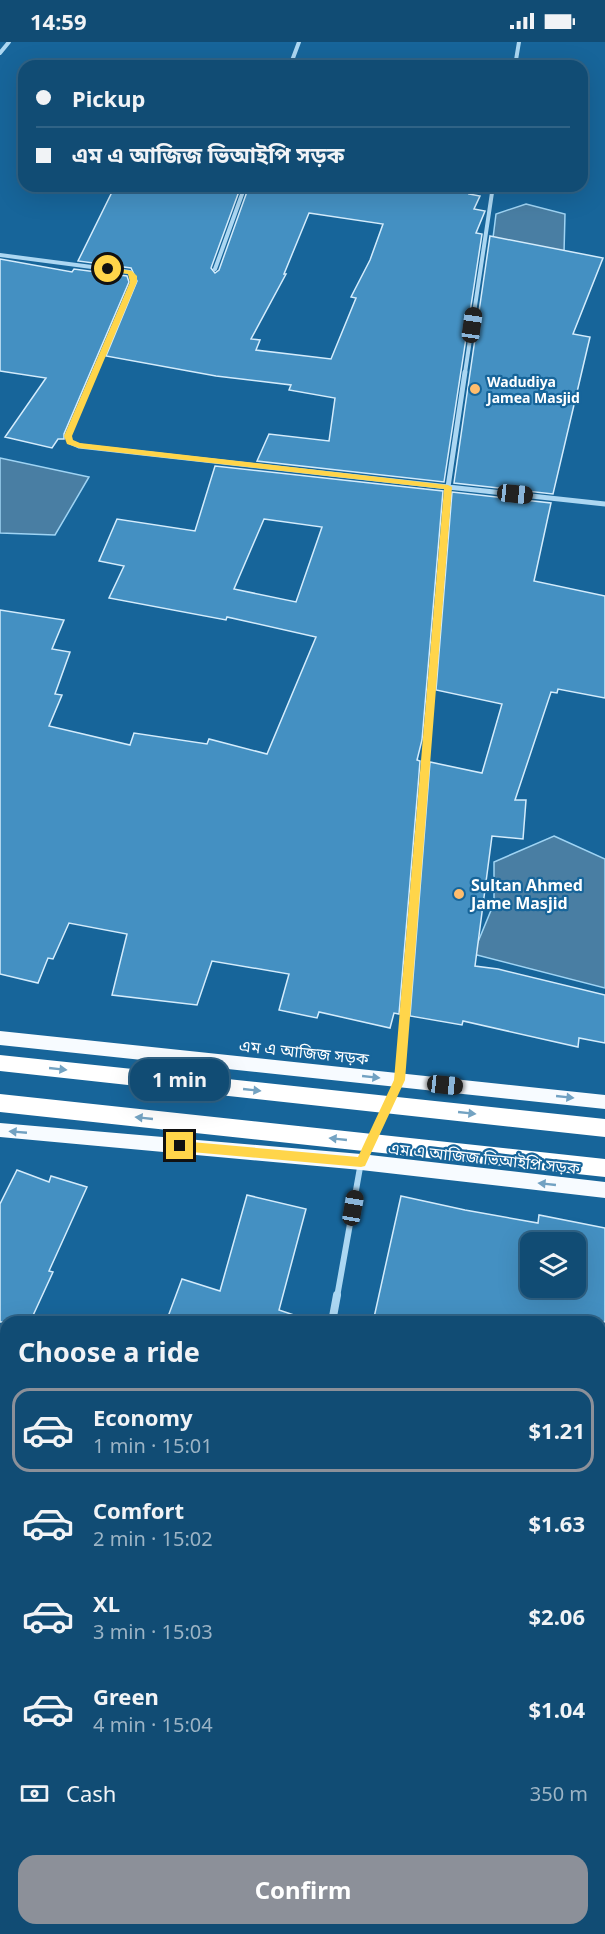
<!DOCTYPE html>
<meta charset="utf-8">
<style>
:root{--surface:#114c74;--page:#1e567c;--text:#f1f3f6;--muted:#9cb4c5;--line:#306386;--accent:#8c9099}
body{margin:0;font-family:"Noto Sans","Noto Sans Bengali",sans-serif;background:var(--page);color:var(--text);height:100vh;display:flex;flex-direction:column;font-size:22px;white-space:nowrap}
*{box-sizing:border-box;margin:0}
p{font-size:20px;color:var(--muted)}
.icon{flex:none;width:33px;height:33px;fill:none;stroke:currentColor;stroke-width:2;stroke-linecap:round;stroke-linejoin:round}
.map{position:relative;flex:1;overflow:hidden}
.panel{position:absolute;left:0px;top:1274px;width:606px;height:620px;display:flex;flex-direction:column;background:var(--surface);border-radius:18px 18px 0 0;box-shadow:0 6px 24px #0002,0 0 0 2px var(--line)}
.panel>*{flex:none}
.hud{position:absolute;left:18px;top:18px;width:570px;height:132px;border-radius:18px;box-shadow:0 6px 24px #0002,0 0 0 2px var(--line);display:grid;align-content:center;height:132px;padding:0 18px;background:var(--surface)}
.buttons{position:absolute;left:520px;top:1190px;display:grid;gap:12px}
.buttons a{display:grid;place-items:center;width:66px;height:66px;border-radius:12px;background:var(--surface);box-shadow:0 6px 24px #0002,0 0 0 2px var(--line);font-size:30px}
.end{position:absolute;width:27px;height:27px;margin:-14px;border:8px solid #ffd54a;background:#111;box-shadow:0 0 0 3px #111}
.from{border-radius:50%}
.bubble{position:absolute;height:42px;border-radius:18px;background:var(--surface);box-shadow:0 6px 24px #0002,0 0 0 2px var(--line);font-size:20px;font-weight:700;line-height:42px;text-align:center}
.car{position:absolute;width:18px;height:36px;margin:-18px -9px;border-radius:8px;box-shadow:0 0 4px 2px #0007;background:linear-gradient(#222 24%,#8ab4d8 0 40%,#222 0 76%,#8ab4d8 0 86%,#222 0)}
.hud b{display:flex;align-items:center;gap:21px;height:57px;font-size:22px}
.hud b+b{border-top:2px solid var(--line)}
.hud i{width:15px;height:15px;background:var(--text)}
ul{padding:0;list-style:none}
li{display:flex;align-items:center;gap:18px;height:84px;margin:0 12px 9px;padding:0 6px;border:3px solid transparent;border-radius:18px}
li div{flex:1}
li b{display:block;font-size:22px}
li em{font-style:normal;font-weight:700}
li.current{border-color:var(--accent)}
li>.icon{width:54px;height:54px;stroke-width:1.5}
h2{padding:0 18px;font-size:27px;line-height:72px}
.pay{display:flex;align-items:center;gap:15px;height:66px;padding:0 18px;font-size:22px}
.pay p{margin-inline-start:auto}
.cta{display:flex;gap:12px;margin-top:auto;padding:12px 18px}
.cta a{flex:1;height:69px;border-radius:18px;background:var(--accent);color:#fff;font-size:24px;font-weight:700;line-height:69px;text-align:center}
.status{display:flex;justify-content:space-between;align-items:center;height:42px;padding:0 30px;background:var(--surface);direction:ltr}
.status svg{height:16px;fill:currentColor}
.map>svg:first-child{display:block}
.water{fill:#497ea3;stroke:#9fd4f4;stroke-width:1.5}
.building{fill:#4490c2;stroke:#d4ecfc;stroke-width:1.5;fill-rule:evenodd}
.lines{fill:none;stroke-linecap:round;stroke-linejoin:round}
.street-far3{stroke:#acd7f2;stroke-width:4}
.street-far2{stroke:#acd7f2;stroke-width:5}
.street-far1{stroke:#acd7f2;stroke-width:6}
.street{stroke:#acd7f2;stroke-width:8}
.primary{fill:#f7fbff;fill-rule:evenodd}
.highway{fill:#fff;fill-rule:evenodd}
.oneway{fill:#74a3c2}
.oneway2{fill:#71a1c2}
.route{fill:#ffd54a}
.poi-dot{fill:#ffbd6d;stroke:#17659a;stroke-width:2}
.labels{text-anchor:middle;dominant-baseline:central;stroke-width:4.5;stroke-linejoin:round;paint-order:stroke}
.far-poi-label{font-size:14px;font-weight:bold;fill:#fff;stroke:#17659a;text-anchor:start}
.poi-label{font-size:16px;font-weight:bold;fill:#fff;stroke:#17659a;text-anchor:start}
.street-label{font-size:16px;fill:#fff;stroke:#17659a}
</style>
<div class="status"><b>14:59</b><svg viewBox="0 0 49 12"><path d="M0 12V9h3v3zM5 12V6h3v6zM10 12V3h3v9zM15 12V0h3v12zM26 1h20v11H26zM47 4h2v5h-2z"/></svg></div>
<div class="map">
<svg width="605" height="1892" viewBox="0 0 605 1892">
<rect width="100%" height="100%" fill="#17659a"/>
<!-- water -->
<path class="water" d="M 526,162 L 565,172 L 564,211 L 492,204 L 496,172 Z
M 0,416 L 89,435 L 55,493 L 0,491 Z
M 554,794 L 605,817 L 605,946 L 473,912 L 494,861 L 494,820 Z
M 600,1337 L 605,1338 L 605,1458 L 600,1457 Z"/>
<!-- building -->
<path class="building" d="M 115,144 L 241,144 L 211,226 L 215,231 L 219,228 L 249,144 L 473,144 L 469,152 L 480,154 L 474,167 L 485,169 L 476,191 L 482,192 L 444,440 L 257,419 L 269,392 L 329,399 L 335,356 L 289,348 L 291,343 L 216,334 L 106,314 L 137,239 L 131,226 L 78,219 ZM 309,171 L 383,182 L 370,218 L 351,255 L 356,256 L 331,317 L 256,308 L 260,298 L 251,297 L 286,232 L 284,232 Z
M 490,194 L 603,216 L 573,292 L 590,295 L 553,452 L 454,441 Z
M 0,217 L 72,230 L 74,227 L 127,234 L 129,240 L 64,392 L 64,397 L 58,397 L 52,406 L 5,395 L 46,336 L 0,329 Z
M 215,424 L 443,449 L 422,698 L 417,718 L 420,719 L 418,745 L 399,972 L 394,971 L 390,986 L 319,970 L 317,976 L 279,968 L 289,932 L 212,919 L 197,963 L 112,953 L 127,892 L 69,881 L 53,917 L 48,916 L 38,941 L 0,932 L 0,568 L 64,578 L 52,607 L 70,610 L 55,652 L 62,653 L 49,684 L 130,703 L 134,691 L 207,702 L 209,697 L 267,712 L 316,595 L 227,575 L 226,578 L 109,556 L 124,524 L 99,519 L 117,477 L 195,489 ZM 264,477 L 322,485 L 296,560 L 234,547 Z
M 452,450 L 551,461 L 534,539 L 605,554 L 605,656 L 558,647 L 557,651 L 551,650 L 515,758 L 526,758 L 523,797 L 492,794 L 475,924 L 498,927 L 605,953 L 605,1001 L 579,996 L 578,1005 L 463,979 L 462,983 L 410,974 L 430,720 L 482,731 L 502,662 L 436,648 Z
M 17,1128 L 49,1140 L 51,1134 L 87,1145 L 49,1229 L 53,1230 L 30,1280 L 0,1280 L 0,1162 Z
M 247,1153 L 306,1167 L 279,1268 L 294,1273 L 293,1280 L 166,1280 L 182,1237 L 220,1249 Z
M 401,1154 L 465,1168 L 538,1181 L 539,1173 L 605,1186 L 605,1280 L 373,1280 ZM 531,1200 L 576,1200 L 576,1245 L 531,1245 Z"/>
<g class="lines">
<!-- street-far3 -->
<path class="street-far3" d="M 0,11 L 9,0
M 290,24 L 299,0
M 515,24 L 519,0
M 0,213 L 130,230 L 133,240 L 94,331
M 215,227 L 245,144
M 465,331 L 493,144"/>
<!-- street-far2 -->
<path class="street-far2" d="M 95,330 L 68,394 L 70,400 L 79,404 L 448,445 L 465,330
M 423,743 L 448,445 L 605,462"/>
<!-- street-far1 -->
<path class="street-far1" d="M 337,1255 L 361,1120 L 399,1038 L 424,741"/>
<!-- street -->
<path class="street" d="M 332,1280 L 337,1253
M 222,1892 L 223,1887"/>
<!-- primary -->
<path class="primary" d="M 0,989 L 605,1053 L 605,1067 L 0,1003 Z
M 0,1081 L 361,1112 L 605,1140 L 605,1156 L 361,1128 L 0,1095 Z"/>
<!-- highway -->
<path class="highway" d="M 0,1013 L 605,1077 L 605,1095 L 0,1029 Z
M 0,1052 L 605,1117 L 605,1135 L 0,1070 Z"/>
</g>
<!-- one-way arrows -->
<defs><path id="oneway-solid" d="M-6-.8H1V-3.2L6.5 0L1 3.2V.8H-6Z" transform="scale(1.5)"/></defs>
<g class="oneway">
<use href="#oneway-solid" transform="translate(58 1027) rotate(6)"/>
<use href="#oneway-solid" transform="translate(252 1048) rotate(6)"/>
<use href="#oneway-solid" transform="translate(467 1071) rotate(6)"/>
<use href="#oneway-solid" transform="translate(144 1076) rotate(-174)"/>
<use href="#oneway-solid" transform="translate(338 1097) rotate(-174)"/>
</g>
<g class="oneway2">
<use href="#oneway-solid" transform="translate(371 1035) rotate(6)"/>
<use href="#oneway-solid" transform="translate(565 1055) rotate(6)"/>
<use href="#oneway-solid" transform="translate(18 1090) rotate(-175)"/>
<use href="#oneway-solid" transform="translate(547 1142) rotate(-174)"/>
</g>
<!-- route -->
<path class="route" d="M 108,225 L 132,229 L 137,234 L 137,240 L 72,394 L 73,398 L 80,401 L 448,443 L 452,445 L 405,1038 L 365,1124 L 361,1125 L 180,1109 L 175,1104 L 180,1099 L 358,1115 L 394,1038 L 444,447 L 79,406 L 67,402 L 64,394 L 130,240 L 128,232 L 106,229 Z"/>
<!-- markers -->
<g class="poi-dot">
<circle cx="475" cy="347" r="6"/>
<circle cx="459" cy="852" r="6"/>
</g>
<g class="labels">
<!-- far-poi labels -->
<g class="far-poi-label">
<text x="487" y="339">Wadudiya<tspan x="487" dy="16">Jamea Masjid</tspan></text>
</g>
<!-- poi labels -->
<g class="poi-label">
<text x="471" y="843">Sultan Ahmed<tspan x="471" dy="18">Jame Masjid</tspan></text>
</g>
<!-- street labels -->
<g class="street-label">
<text transform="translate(304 1010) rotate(6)">এম এ আজিজ সড়ক</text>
<text transform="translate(484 1116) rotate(6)">এম এ আজিজ ভিআইপি সড়ক</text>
</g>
</g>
</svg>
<div class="buttons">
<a><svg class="icon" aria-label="layers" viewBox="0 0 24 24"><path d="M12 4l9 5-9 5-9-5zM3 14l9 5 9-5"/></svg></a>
</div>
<i class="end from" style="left:108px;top:227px"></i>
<i class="end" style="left:180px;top:1104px"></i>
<div class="bubble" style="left:130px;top:1017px;width:99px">1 min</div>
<i class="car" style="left:472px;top:283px;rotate:8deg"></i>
<i class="car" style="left:515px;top:452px;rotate:96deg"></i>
<i class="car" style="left:445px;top:1043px;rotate:96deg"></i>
<i class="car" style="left:353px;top:1166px;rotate:10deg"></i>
<div class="hud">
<b><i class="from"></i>Pickup</b>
<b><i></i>এম এ আজিজ ভিআইপি সড়ক</b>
</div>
<section class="panel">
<h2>Choose a ride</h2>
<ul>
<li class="current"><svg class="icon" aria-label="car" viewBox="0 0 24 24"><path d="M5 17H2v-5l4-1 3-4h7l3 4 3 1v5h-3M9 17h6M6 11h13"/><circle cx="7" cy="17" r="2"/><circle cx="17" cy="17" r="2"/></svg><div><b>Economy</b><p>1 min · 15:01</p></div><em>$1.21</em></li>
<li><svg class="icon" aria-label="car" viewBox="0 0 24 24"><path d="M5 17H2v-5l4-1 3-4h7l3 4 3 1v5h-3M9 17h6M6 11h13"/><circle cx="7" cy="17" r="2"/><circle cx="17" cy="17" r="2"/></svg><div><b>Comfort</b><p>2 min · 15:02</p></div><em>$1.63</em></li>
<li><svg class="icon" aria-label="car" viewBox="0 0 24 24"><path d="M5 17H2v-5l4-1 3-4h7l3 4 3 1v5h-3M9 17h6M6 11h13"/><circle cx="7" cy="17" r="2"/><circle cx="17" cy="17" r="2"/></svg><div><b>XL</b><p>3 min · 15:03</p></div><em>$2.06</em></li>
<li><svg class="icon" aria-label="car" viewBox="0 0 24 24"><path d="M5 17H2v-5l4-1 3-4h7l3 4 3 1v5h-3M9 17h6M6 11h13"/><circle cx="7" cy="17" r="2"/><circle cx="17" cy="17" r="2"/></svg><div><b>Green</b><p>4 min · 15:04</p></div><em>$1.04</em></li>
</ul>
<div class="pay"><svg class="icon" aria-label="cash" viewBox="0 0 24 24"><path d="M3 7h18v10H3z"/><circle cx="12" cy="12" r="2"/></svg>Cash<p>350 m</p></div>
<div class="cta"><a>Confirm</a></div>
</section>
</div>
